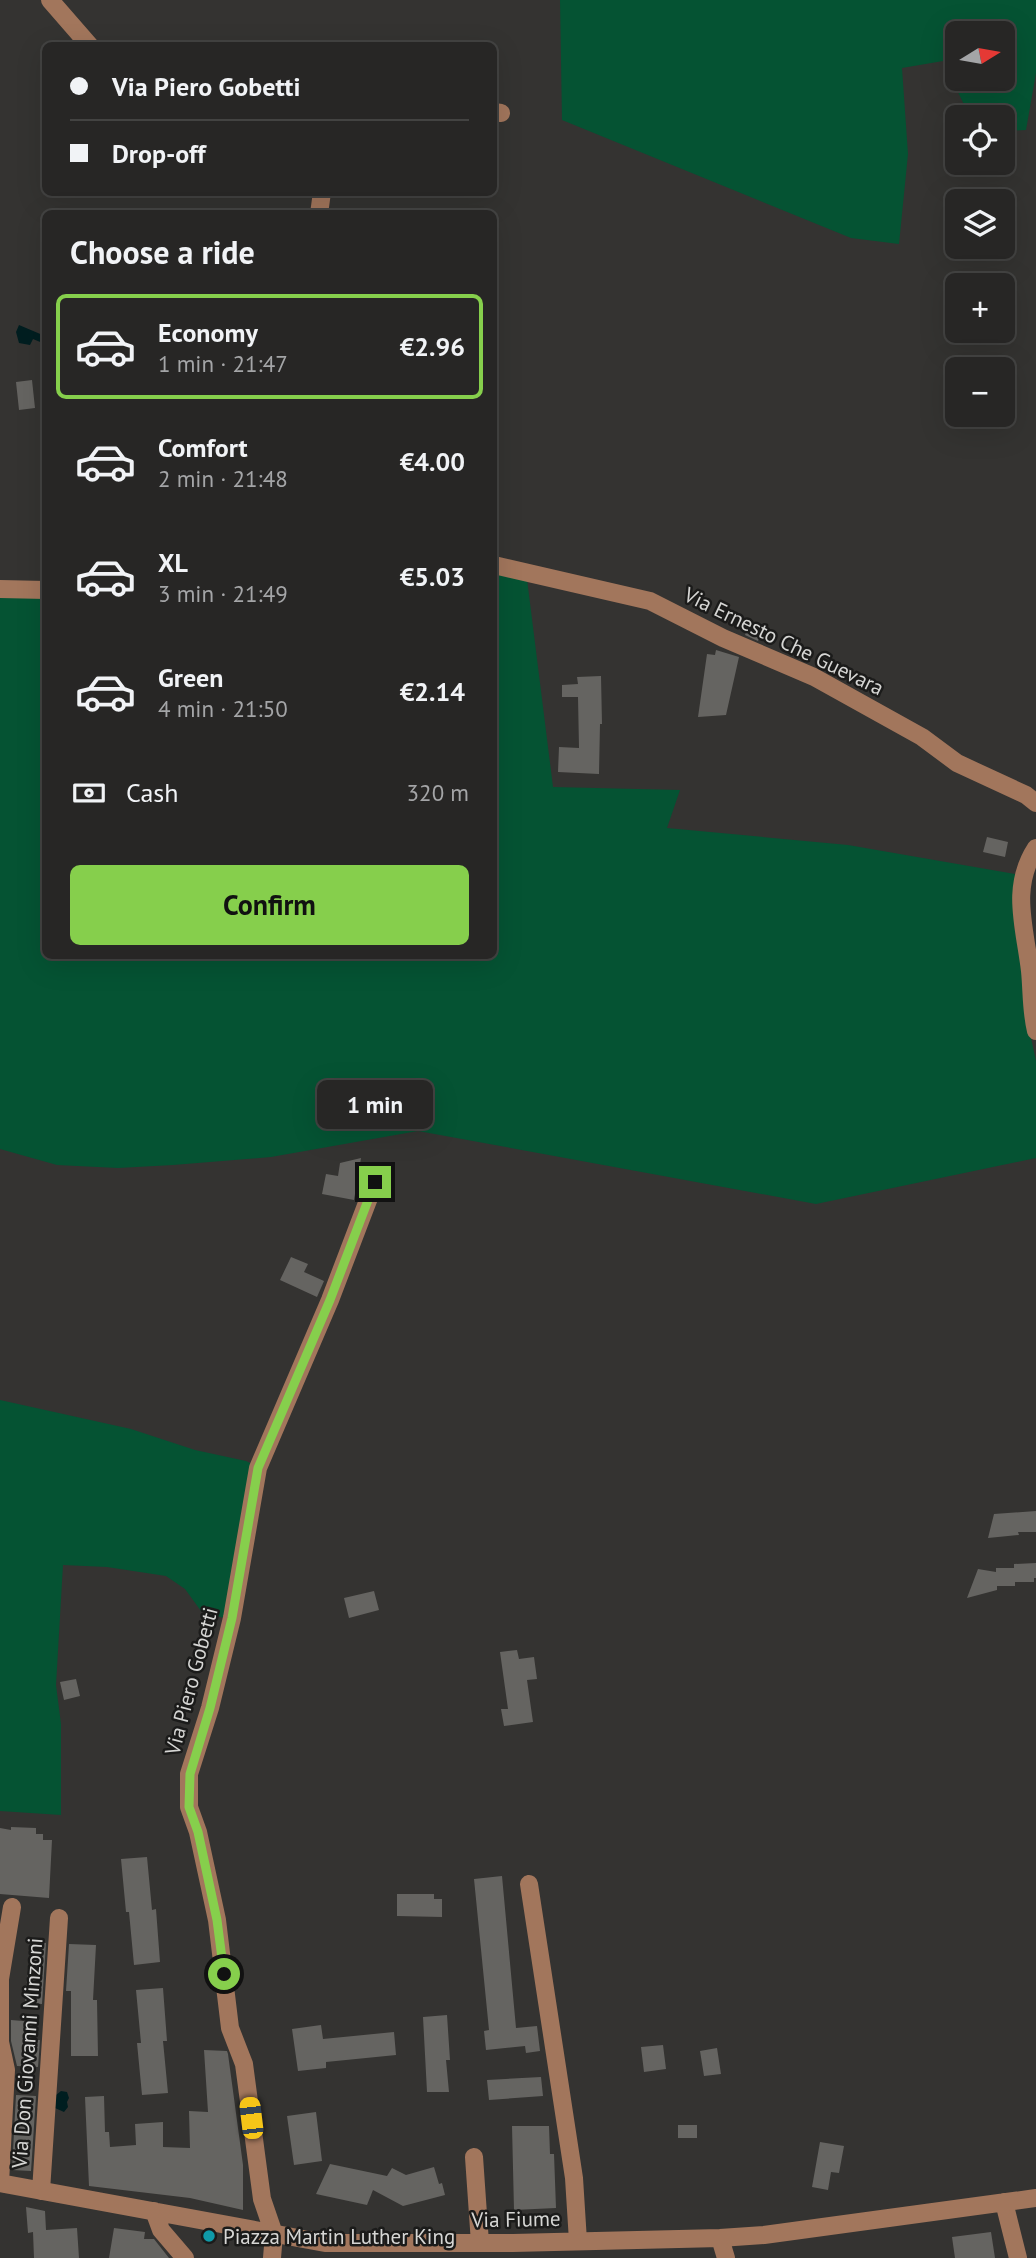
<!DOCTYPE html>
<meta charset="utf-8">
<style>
:root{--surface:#272625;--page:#2f2e2d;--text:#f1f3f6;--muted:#a4a5a7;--line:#434342;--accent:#86cf4c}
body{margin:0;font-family:"PT Sans",sans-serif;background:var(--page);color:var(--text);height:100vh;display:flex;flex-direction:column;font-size:26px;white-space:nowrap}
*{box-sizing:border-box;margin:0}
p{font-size:23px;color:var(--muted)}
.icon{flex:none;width:38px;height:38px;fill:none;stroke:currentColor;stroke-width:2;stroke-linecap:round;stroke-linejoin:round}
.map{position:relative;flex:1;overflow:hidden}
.panel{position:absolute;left:42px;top:210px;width:455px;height:749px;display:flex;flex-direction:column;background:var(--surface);border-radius:10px;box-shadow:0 7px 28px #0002,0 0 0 2px var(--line)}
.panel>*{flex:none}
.top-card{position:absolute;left:42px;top:42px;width:455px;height:154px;border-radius:10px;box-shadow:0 7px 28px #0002,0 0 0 2px var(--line);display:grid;align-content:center;height:154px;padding:0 28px;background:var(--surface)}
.needle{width:46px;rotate:79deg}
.buttons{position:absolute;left:945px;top:21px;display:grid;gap:14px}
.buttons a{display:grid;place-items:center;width:70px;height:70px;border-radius:10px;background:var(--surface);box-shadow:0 7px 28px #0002,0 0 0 2px var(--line);font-size:35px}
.end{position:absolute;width:32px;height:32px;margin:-16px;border:9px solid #86cf4c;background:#111;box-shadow:0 0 0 4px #111}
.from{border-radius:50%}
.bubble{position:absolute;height:49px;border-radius:10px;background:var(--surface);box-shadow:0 7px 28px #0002,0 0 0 2px var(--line);font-size:23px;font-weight:800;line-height:49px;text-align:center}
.car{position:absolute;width:21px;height:42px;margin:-21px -10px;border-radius:9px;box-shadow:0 0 5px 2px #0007;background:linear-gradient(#f5c518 24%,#345 0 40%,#f5c518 0 76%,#345 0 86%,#f5c518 0)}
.top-card b{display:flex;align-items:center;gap:24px;height:66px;font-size:26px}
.top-card b+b{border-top:2px solid var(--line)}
.top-card i{width:18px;height:18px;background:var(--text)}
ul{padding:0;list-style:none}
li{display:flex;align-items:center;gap:21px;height:105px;margin:0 14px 10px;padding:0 14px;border:4px solid transparent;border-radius:10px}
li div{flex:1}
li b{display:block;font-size:26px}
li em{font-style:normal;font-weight:800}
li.current{border-color:var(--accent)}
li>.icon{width:63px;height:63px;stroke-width:1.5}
h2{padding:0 28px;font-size:32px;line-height:84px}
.pay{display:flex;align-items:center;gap:18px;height:77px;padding:0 28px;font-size:26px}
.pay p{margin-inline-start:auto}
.button{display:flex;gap:14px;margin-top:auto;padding:14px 28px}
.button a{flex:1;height:80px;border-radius:10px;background:var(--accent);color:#111;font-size:28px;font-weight:800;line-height:80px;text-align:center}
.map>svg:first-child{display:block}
.green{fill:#055333;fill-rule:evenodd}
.water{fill:#001e20}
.building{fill:#656461}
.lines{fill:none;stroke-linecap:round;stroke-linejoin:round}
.minor{stroke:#a2765c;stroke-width:18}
.route{stroke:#86cf4c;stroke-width:9}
.culture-dot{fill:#0f9aa8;stroke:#1b1b1a;stroke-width:2.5}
.labels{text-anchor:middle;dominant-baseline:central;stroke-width:5;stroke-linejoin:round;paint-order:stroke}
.street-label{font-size:21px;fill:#d6d6d4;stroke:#1b1b1a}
.poi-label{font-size:21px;fill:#d6d6d4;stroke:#1b1b1a;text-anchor:start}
</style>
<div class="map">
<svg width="1036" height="2258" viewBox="0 0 1036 2258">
<rect width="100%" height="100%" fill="#343331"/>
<!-- green -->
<path class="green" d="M 560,0 L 1036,0 L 1036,73 L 1026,130 L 1003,131 L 1003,117 L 970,117 L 943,61 L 902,68 L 908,154 L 899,244 L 851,238 L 562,120 ZM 957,33 L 1003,33 L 1003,79 L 957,79 Z
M 494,571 L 527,579 L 553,787 L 680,790 L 667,828 L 848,845 L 1015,874 L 1014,925 L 1023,971 L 1026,1015 L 1036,1061 L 1036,1158 L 816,1204 L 418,1131 L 271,1157 L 173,1165 L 118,1168 L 57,1165 L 0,1149 L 0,594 L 45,595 L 46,956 L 494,956 Z
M 0,1400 L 131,1429 L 195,1450 L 246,1461 L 254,1465 L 227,1619 L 201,1611 L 185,1589 L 166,1576 L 107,1567 L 63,1565 L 56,1685 L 61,1724 L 61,1815 L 0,1811 Z"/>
<!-- water -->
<path class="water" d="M 19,325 L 45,336 L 45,344 L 33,339 L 30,345 L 19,343 L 16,332 Z
M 61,2091 L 67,2092 L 69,2098 L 67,2102 L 68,2107 L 64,2112 L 55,2108 L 56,2095 Z"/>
<!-- building -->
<path class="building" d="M 32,380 L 35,408 L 19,410 L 16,382 Z
M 750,622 L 763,627 L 758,641 L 745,635 Z
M 716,650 L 739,657 L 726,715 L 698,717 L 707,654 L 715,655 Z
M 601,676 L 602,724 L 600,724 L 599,774 L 558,772 L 559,747 L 579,748 L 578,697 L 562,697 L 562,685 L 578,684 L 577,677 Z
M 987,837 L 1008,842 L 1005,857 L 983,852 Z
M 361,1158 L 354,1200 L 322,1194 L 326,1174 L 338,1176 L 340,1163 Z
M 291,1257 L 308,1264 L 304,1272 L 324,1281 L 317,1297 L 280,1280 Z
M 1036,1511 L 1036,1532 L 1018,1532 L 1019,1535 L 988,1538 L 994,1514 Z
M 1036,1563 L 1036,1578 L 1034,1578 L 1034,1582 L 1015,1582 L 1015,1586 L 997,1586 L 997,1590 L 967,1598 L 978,1569 L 996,1572 L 996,1568 L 1014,1568 L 1014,1564 Z
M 374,1591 L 379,1610 L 349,1618 L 344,1598 Z
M 517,1650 L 519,1659 L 534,1657 L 537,1679 L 527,1680 L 533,1722 L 504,1726 L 501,1709 L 508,1709 L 500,1652 Z
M 76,1679 L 80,1696 L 64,1700 L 60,1682 Z
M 11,1827 L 36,1828 L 36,1834 L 43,1834 L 43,1840 L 52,1840 L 49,1898 L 0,1894 L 0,1828 L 11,1830 Z
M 147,1857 L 152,1910 L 156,1909 L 160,1962 L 134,1965 L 129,1912 L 126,1912 L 121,1859 Z
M 502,1876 L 516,2028 L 537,2026 L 540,2051 L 526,2053 L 525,2046 L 486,2050 L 484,2031 L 489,2030 L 474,1879 Z
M 397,1894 L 434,1894 L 434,1899 L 442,1899 L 442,1917 L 397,1916 Z
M 41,1942 L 46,1943 L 42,2004 L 25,2003 L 28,1965 L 33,1966 L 34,1952 L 41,1952 Z
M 69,1944 L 96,1945 L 93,2000 L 97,2000 L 98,2056 L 71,2056 L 71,1991 L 66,1991 Z
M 163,1988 L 167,2041 L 163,2041 L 168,2093 L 142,2095 L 137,2043 L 141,2043 L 136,1990 Z
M 447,2015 L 450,2060 L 446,2060 L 449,2092 L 427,2092 L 423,2017 Z
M 11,2020 L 35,2022 L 34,2040 L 40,2040 L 38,2067 L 17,2066 L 11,2041 Z
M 321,2025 L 323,2039 L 394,2032 L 396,2055 L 326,2062 L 326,2068 L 298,2071 L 292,2029 Z
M 663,2045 L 666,2069 L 644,2072 L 641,2047 Z
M 717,2048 L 721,2074 L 704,2076 L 700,2051 Z
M 204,2050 L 227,2051 L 228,2054 L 243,2165 L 243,2210 L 190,2198 L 89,2186 L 85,2097 L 104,2096 L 105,2132 L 109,2132 L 110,2147 L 136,2145 L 135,2124 L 163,2122 L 163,2147 L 190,2148 L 189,2111 L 208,2112 Z
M 541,2077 L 543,2096 L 489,2100 L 487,2080 Z
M 16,2095 L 36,2096 L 31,2171 L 12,2170 Z
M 316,2112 L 322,2161 L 294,2165 L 287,2116 Z
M 678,2125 L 697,2125 L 697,2138 L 678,2138 Z
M 512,2126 L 549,2126 L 550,2154 L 554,2154 L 556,2208 L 514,2210 Z
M 820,2142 L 844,2146 L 839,2173 L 831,2172 L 828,2190 L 812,2187 Z
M 330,2164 L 387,2176 L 392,2168 L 406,2175 L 434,2167 L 439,2184 L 442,2183 L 445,2195 L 403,2206 L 373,2190 L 367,2205 L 316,2194 Z
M 26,2207 L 45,2211 L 46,2230 L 77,2228 L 79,2258 L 34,2258 L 33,2232 L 28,2233 Z
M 114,2228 L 145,2232 L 144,2239 L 154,2239 L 169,2258 L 109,2258 Z
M 991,2232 L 995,2258 L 955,2258 L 952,2237 Z"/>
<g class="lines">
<!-- minor -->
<path class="minor" d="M 50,0 L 90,46
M 494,112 L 501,113
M 319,214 L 322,192
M 494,565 L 650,601 L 723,638 L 814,677 L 922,737 L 957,763 L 1026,795 L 1036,803
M 0,589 L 46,590
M 1036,848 C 1010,888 1025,927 1030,971 C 1032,991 1031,1011 1036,1031
M 529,1884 L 574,2178 L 578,2241
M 12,1907 L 0,1979 L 0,2042 L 6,2070 L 0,2183 L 325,2243 L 513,2243 L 720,2238 L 764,2235 L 1036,2198
M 474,2157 L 480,2243
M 41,2191 L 59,1918
M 1004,2202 L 1018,2258
M 154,2211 L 161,2230 L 185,2258
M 720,2238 L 726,2258
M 272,2258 L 274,2234 L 262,2199 L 244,2064 L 230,2028 L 217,1920 L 198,1832 L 189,1807 L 189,1774 L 210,1708 L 232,1618 L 258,1468 L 330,1300 L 375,1182"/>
</g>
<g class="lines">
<!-- route -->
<path class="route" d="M 224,1974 L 217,1920 L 198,1832 L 189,1807 L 190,1774 L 210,1708 L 232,1618 L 258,1468 L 330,1300 L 375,1182"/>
</g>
<!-- markers -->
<circle class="culture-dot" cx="209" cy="2236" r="7"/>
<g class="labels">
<!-- street labels -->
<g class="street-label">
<text transform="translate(784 641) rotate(26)">Via Ernesto Che Guevara</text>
<text transform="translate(191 1681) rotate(-75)">Via Piero Gobetti</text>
<text transform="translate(27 2053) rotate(-86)">Via Don Giovanni Minzoni</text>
<text transform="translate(516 2219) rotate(-1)">Via Fiume</text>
</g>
<!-- poi labels -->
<g class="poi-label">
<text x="223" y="2236">Piazza Martin Luther King</text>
</g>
</g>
</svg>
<div class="buttons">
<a><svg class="needle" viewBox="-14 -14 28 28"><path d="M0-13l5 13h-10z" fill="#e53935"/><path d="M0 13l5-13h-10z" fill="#a4a5a7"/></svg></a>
<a><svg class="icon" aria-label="locate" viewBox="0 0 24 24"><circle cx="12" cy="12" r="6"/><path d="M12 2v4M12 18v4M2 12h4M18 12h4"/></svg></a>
<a><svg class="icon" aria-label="layers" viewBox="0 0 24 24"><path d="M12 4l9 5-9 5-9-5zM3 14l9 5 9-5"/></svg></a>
<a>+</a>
<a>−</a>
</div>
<i class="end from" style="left:224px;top:1974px"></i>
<i class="end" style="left:375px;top:1182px"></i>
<div class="bubble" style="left:317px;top:1080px;width:116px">1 min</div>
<i class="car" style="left:251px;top:2118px;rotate:353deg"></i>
<div class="top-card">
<b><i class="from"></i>Via Piero Gobetti</b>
<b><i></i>Drop-off</b>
</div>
<section class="panel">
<h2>Choose a ride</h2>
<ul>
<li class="current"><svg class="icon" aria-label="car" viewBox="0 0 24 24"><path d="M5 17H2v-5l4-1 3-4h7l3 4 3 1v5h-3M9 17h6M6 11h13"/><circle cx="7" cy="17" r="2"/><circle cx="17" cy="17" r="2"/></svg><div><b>Economy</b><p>1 min · 21:47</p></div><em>€2.96</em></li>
<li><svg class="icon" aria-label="car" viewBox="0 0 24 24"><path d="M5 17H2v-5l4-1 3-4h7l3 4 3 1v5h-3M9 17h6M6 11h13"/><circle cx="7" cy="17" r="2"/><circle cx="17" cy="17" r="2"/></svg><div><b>Comfort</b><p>2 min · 21:48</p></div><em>€4.00</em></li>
<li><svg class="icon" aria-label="car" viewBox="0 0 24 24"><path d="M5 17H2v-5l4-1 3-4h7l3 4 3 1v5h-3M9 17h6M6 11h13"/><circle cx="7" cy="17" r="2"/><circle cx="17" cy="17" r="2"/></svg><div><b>XL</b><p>3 min · 21:49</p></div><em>€5.03</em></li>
<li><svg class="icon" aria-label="car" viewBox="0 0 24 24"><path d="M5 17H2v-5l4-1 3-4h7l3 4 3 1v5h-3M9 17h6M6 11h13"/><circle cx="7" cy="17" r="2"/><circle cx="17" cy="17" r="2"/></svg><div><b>Green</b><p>4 min · 21:50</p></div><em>€2.14</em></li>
</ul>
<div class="pay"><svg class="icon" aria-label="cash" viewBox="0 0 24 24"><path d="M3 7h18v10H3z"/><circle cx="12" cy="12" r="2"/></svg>Cash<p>320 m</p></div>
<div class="button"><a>Confirm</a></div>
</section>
</div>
